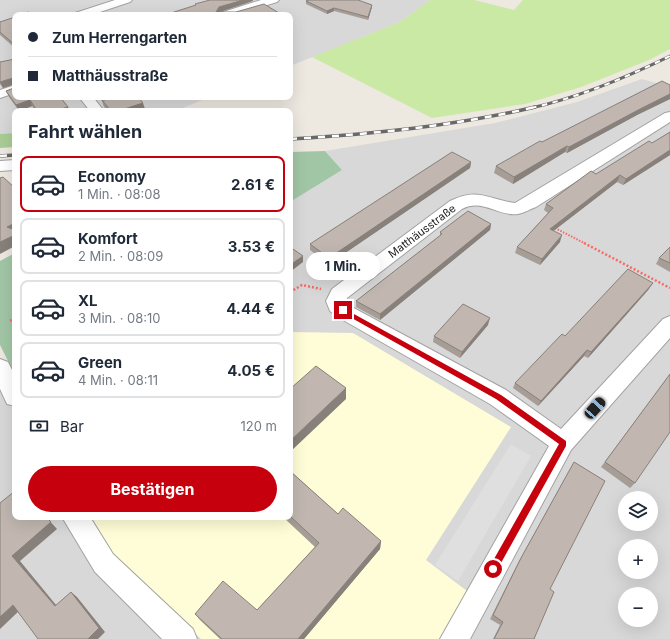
<!DOCTYPE html>
<html lang="de">
<meta charset="utf-8">
<style>
:root{--surface:#fff;--page:#f2f2f3;--text:#1f2937;--muted:#747a83;--line:#e0e1e3;--accent:#c6000c}
body{margin:0;font-family:Inter,sans-serif;background:var(--page);color:var(--text);height:100vh;display:flex;flex-direction:column;font-size:15px;white-space:nowrap}
*{box-sizing:border-box;margin:0}
p{font-size:13px;color:var(--muted)}
.icon{flex:none;width:22px;height:22px;fill:none;stroke:currentColor;stroke-width:2;stroke-linecap:round;stroke-linejoin:round}
.map{position:relative;flex:1;overflow:hidden}
.sheet{position:absolute;left:12px;top:108px;width:281px;height:412px;display:flex;flex-direction:column;background:var(--surface);border-radius:8px;box-shadow:0 4px 16px #0002}
.sheet>*{flex:none}
.guide{position:absolute;left:12px;top:12px;width:281px;height:88px;border-radius:8px;box-shadow:0 4px 16px #0002;display:grid;align-content:center;height:88px;padding:0 16px;background:var(--surface)}
.fabs{position:absolute;left:618px;top:491px;display:grid;gap:8px}
.fabs a{display:grid;place-items:center;width:40px;height:40px;border-radius:50%;background:var(--surface);box-shadow:0 4px 16px #0002;font-size:20px}
.end{position:absolute;width:18px;height:18px;margin:-9px;border:5px solid #c6000c;background:#fff;box-shadow:0 0 0 2px #fff}
.from{border-radius:50%}
.bubble{position:absolute;height:28px;border-radius:14px;background:var(--surface);box-shadow:0 4px 16px #0002;font-size:13px;font-weight:700;line-height:28px;text-align:center}
.car{position:absolute;width:12px;height:24px;margin:-12px -6px;border-radius:5px;box-shadow:0 0 3px 1px #0007;background:linear-gradient(#222 24%,#8ab4d8 0 40%,#222 0 76%,#8ab4d8 0 86%,#222 0)}
.guide b{display:flex;align-items:center;gap:14px;height:38px;font-size:15px}
.guide b+b{border-top:1px solid var(--line)}
.guide i{width:10px;height:10px;background:var(--text)}
ul{padding:0;list-style:none}
li{display:flex;align-items:center;gap:12px;height:56px;margin:0 8px 6px;padding:0 8px;border:2px solid var(--line);border-radius:8px}
li div{flex:1}
li b{display:block;font-size:15px}
li em{font-style:normal;font-weight:700}
li.on{border-color:var(--accent)}
li>.icon{width:36px;height:36px;stroke-width:1.5}
h2{padding:0 16px;font-size:18px;line-height:48px}
.pay{display:flex;align-items:center;gap:10px;height:44px;padding:0 16px;font-size:15px}
.pay p{margin-inline-start:auto}
.cta{display:flex;gap:8px;margin-top:auto;padding:8px 16px}
.cta a{flex:1;height:46px;border-radius:24px;background:var(--accent);color:#fff;font-size:16px;font-weight:700;line-height:46px;text-align:center}
.map>svg:first-child{display:block}
.residential{fill:#d9d8d8;fill-rule:evenodd}
.education{fill:#fffdd7}
.grass{fill:#cae9a5}
.forest{fill:#a9cd95}
.cemetery{fill:#a1c6a5}
.parking{fill:#dfdfdf}
.lines{fill:none;stroke-linecap:round;stroke-linejoin:round}
.minor-casing{stroke:#a2a2a2;stroke-width:2}
.path-far1{stroke:#fa6a64;stroke-width:2;stroke-dasharray:1.5 1.5;stroke-linecap:butt}
.path{stroke:#fa6a64;stroke-width:2.5;stroke-dasharray:2 2;stroke-linecap:butt}
.minor{fill:#fff;fill-rule:evenodd}
.rail-far1-casing{stroke:#696969;stroke-width:3}
.rail-casing{stroke:#696969;stroke-width:3.5}
.rail-far1{stroke:#fff;stroke-width:2;stroke-dasharray:5.5;stroke-linecap:butt}
.rail{stroke:#fff;stroke-width:2.5;stroke-dasharray:7;stroke-linecap:butt}
.wall{fill:#a69d97}
.shaded-wall{fill:#87807b}
.building{fill:#c1b7b0;stroke:#87807b}
.route{fill:#c6000c}
.labels{text-anchor:middle;dominant-baseline:central;stroke-width:4;stroke-linejoin:round;paint-order:stroke}
.street-label{font-size:11px;fill:#1b1b1b;stroke:#fff}
</style>
<div class="map">
<svg width="670" height="639" viewBox="0 0 670 639">
<rect width="100%" height="100%" fill="#ede8e0"/>
<!-- residential -->
<path class="residential" d="M 0,0 L 430,0 L 400,22 L 290,66 L 290,15 L 15,15 L 15,97 L 210,97 L 175,111 L 15,111 L 15,133 L 0,134 Z
M 642,79 L 670,87 L 670,639 L 0,639 L 0,368 L 15,397 L 15,517 L 290,517 L 290,202 L 342,170 L 325,151 L 495,123 L 577,102 ZM 625,498 L 651,498 L 651,524 L 625,524 ZM 625,546 L 651,546 L 651,572 L 625,572 ZM 625,594 L 651,594 L 651,620 L 625,620 Z"/>
<!-- education -->
<path class="education" d="M 290,332 L 353,333 L 511,427 L 426,560 L 467,591 L 440,639 L 201,639 L 112,553 L 91,517 L 290,517 Z"/>
<!-- grass -->
<path class="grass" d="M 430,0 L 474,0 L 514,10 L 523,0 L 670,0 L 670,49 L 649,60 L 581,87 L 525,104 L 432,118 L 312,57 L 400,22 Z"/>
<!-- forest -->
<path class="forest" d="M 15,133 L 15,147 L 0,148 L 0,134 Z"/>
<!-- cemetery -->
<path class="cemetery" d="M 325,151 L 342,170 L 290,202 L 290,152 Z
M 15,253 L 15,375 L 0,345 L 0,261 Z"/>
<!-- parking -->
<path class="parking" d="M 511,444 L 531,456 L 458,581 L 435,565 Z"/>
<g class="lines">
<defs>
<path id="minor" d="M 115,0 L 132,0 L 130,2 L 91,15 L 73,15 L 75,13 Z
M 261,0 L 279,0 L 277,2 L 236,15 L 218,15 L 220,13 Z
M 15,85 L 15,93 L 0,98 L 0,90 Z
M 79,97 L 93,97 L 104,111 L 90,111 Z
M 670,112 L 670,122 L 536,207 C 530,209 524,213 518,214 C 498,217 483,198 462,209 L 347,298 L 346,303 L 350,306 L 506,390 L 561,429 L 663,319 L 670,316 L 670,338 L 571,450 L 470,639 L 440,639 L 549,446 L 490,404 L 336,316 L 330,311 L 326,301 L 332,289 L 450,201 C 478,187 487,199 515,203 L 665,113 Z
M 15,160 L 15,170 L 0,171 L 0,161 Z
M 0,359 L 8,362 L 15,376 L 15,406 L 7,404 L 0,389 Z
M 62,517 L 90,517 L 113,554 L 193,629 L 197,639 L 162,639 L 95,572 Z"/>
</defs>
<!-- minor casing -->
<use href="#minor" class="minor-casing"/>
<!-- path-far1 -->
<path class="path-far1" d="M 555,228 L 586,244"/>
<!-- path -->
<path class="path" d="M 584,243 L 670,288
M 290,292 L 302,285 L 321,289
M 15,318 L 11,320 L 15,328"/>
<!-- minor -->
<use href="#minor" class="minor"/>
<defs>
<path id="rail-far1" d="M 531,108 C 580,97 625,78 670,56"/>
<path id="rail" d="M 290,139 C 373,134 455,126 535,107
M 0,156 L 15,155"/>
</defs>
<!-- rail-far1 casing -->
<use href="#rail-far1" class="rail-far1-casing"/>
<!-- rail casing -->
<use href="#rail" class="rail-casing"/>
<!-- rail-far1 -->
<use href="#rail-far1" class="rail-far1"/>
<!-- rail -->
<use href="#rail" class="rail"/>
</g>
<!-- wall -->
<path class="wall" d="M 306,1 L 372,5 L 372,7 L 368,20 L 334,11 L 327,14 L 306,4 Z
M 15,17 L 15,48 L 0,35 L 0,22 Z
M 0,62 L 68,107 L 70,111 L 36,111 L 32,106 L 19,111 L 9,97 L 6,91 L 14,88 L 14,84 L 3,88 L 0,84 Z
M 670,85 L 670,99 L 637,115 L 567,153 L 565,152 L 513,184 L 494,173 L 496,166 L 542,142 Z
M 99,97 L 138,97 L 145,109 L 138,111 L 108,111 L 104,107 L 102,101 Z
M 670,132 L 670,155 L 623,185 L 617,182 L 553,231 L 560,242 L 540,265 L 515,253 L 517,247 L 548,213 L 544,210 L 546,204 L 596,174 L 652,143 Z
M 471,162 L 470,168 L 329,264 L 310,250 L 310,244 Z
M 491,224 L 490,230 L 380,320 L 356,307 L 356,301 L 440,236 L 440,232 Z
M 670,247 L 670,272 L 656,264 L 659,258 Z
M 649,289 L 588,358 L 584,356 L 538,406 L 513,388 L 515,383 L 565,336 Z
M 488,325 L 460,358 L 433,342 L 434,336 Z
M 670,374 L 635,483 L 630,488 L 601,467 Z
M 574,462 L 550,589 L 534,639 L 493,639 L 500,625 L 490,619 L 518,563 Z
M 290,471 L 338,514 L 381,541 L 380,549 L 304,639 L 220,639 L 200,620 L 195,614 L 257,610 L 315,547 L 283,517 L 290,517 Z"/>
<!-- shaded-wall -->
<path class="shaded-wall" d="M 243,0 L 253,0 L 253,1 L 220,12 L 218,15 L 216,12 L 219,7 Z
M 372,5 L 372,7 L 368,20 L 368,17 Z
M 334,8 L 334,11 L 327,14 L 327,11 Z
M 279,13 L 279,15 L 271,15 Z
M 13,78 L 15,84 L 3,88 L 0,82 Z
M 670,94 L 670,99 L 637,115 L 567,153 L 569,147 L 640,109 Z
M 30,100 L 32,106 L 19,111 L 16,105 Z
M 143,103 L 145,109 L 138,111 L 118,111 Z
M 68,107 L 70,111 L 62,111 L 61,109 Z
M 567,146 L 565,152 L 513,184 L 514,177 Z
M 670,150 L 670,155 L 623,185 L 626,179 Z
M 471,162 L 470,168 L 329,264 L 329,258 Z
M 620,175 L 617,182 L 547,236 L 550,229 Z
M 15,223 L 15,235 L 7,227 Z
M 491,224 L 490,230 L 380,320 L 380,314 Z
M 15,235 L 15,246 L 0,254 L 0,242 Z
M 562,235 L 560,242 L 540,265 L 542,259 Z
M 303,256 L 303,262 L 290,272 L 290,265 Z
M 653,283 L 649,289 L 588,358 L 591,352 Z
M 490,318 L 488,325 L 460,358 L 462,352 Z
M 587,350 L 584,356 L 538,406 L 541,401 Z
M 346,388 L 346,399 L 290,452 L 290,441 Z
M 46,517 L 57,529 L 20,561 L 61,611 L 55,606 L 12,556 Z
M 381,541 L 380,549 L 304,639 L 298,639 Z
M 71,592 L 77,597 L 105,632 L 98,639 L 88,639 Z
M 13,605 L 20,610 L 0,629 L 0,617 Z"/>
<!-- building -->
<path class="building" d="M 210,0 L 243,0 L 219,7 L 216,12 L 236,12 L 264,4 L 279,13 L 271,15 L 169,15 L 168,14 L 196,5 L 195,4 Z
M 309,0 L 358,0 L 372,5 L 368,17 L 334,8 L 327,11 L 306,1 Z
M 28,12 L 32,15 L 19,15 Z
M 15,17 L 15,45 L 0,32 L 0,22 Z
M 15,59 L 15,97 L 60,97 L 68,107 L 61,109 L 62,111 L 37,111 L 30,100 L 16,105 L 6,91 L 14,88 L 13,78 L 0,82 L 0,62 Z
M 662,81 L 670,85 L 670,94 L 640,109 L 569,147 L 567,146 L 514,177 L 496,166 L 540,141 L 542,142 Z
M 103,97 L 138,97 L 143,103 L 118,111 L 111,111 L 102,100 L 105,100 Z
M 670,132 L 670,150 L 626,179 L 620,175 L 550,229 L 562,235 L 542,259 L 517,247 L 553,208 L 546,204 L 591,171 L 596,174 L 649,141 L 652,143 Z
M 452,152 L 471,162 L 329,258 L 310,244 Z
M 3,177 L 15,188 L 15,223 L 7,227 L 15,230 L 15,235 L 0,242 L 0,178 Z
M 468,211 L 491,224 L 380,314 L 356,301 L 442,234 L 440,232 Z
M 290,247 L 303,256 L 290,265 Z
M 670,247 L 670,263 L 659,258 Z
M 628,269 L 653,283 L 591,352 L 587,350 L 541,401 L 515,383 L 562,334 L 565,336 Z
M 463,304 L 490,318 L 462,352 L 434,336 Z
M 316,366 L 346,388 L 290,441 L 290,389 Z
M 670,374 L 670,432 L 635,483 L 605,462 Z
M 574,462 L 605,481 L 550,589 L 554,592 L 534,639 L 494,639 L 503,622 L 493,615 L 521,558 Z
M 290,471 L 338,514 L 343,508 L 381,541 L 298,639 L 222,639 L 195,614 L 223,581 L 257,610 L 319,543 L 290,516 Z
M 15,491 L 15,517 L 46,517 L 51,522 L 12,556 L 55,606 L 71,592 L 99,628 L 88,639 L 38,639 L 13,605 L 0,617 L 0,503 Z"/>
<!-- route -->
<path class="route" d="M 343,308 L 501,395 L 566,441 L 566,446 L 496,572 L 490,572 L 490,566 L 559,444 L 496,399 L 341,312 L 341,309 Z"/>
<g class="labels">
<!-- street labels -->
<g class="street-label">
<text transform="translate(422 231) rotate(-37)">Matthäusstraße</text>
</g>
</g>
</svg>
<div class="fabs">
<a><svg class="icon" aria-label="layers" viewBox="0 0 24 24"><path d="M12 4l9 5-9 5-9-5zM3 14l9 5 9-5"/></svg></a>
<a>+</a>
<a>−</a>
</div>
<i class="end from" style="left:493px;top:569px"></i>
<i class="end" style="left:343px;top:310px"></i>
<div class="bubble" style="left:306px;top:252px;width:74px">1 Min.</div>
<i class="car" style="left:595px;top:408px;rotate:42deg"></i>
<div class="guide">
<b><i class="from"></i>Zum Herrengarten</b>
<b><i></i>Matthäusstraße</b>
</div>
<section class="sheet">
<h2>Fahrt wählen</h2>
<ul>
<li class="on"><svg class="icon" aria-label="car" viewBox="0 0 24 24"><path d="M5 17H2v-5l4-1 3-4h7l3 4 3 1v5h-3M9 17h6M6 11h13"/><circle cx="7" cy="17" r="2"/><circle cx="17" cy="17" r="2"/></svg><div><b>Economy</b><p>1 Min. · 08:08</p></div><em>2.61 €</em></li>
<li><svg class="icon" aria-label="car" viewBox="0 0 24 24"><path d="M5 17H2v-5l4-1 3-4h7l3 4 3 1v5h-3M9 17h6M6 11h13"/><circle cx="7" cy="17" r="2"/><circle cx="17" cy="17" r="2"/></svg><div><b>Komfort</b><p>2 Min. · 08:09</p></div><em>3.53 €</em></li>
<li><svg class="icon" aria-label="car" viewBox="0 0 24 24"><path d="M5 17H2v-5l4-1 3-4h7l3 4 3 1v5h-3M9 17h6M6 11h13"/><circle cx="7" cy="17" r="2"/><circle cx="17" cy="17" r="2"/></svg><div><b>XL</b><p>3 Min. · 08:10</p></div><em>4.44 €</em></li>
<li><svg class="icon" aria-label="car" viewBox="0 0 24 24"><path d="M5 17H2v-5l4-1 3-4h7l3 4 3 1v5h-3M9 17h6M6 11h13"/><circle cx="7" cy="17" r="2"/><circle cx="17" cy="17" r="2"/></svg><div><b>Green</b><p>4 Min. · 08:11</p></div><em>4.05 €</em></li>
</ul>
<div class="pay"><svg class="icon" aria-label="cash" viewBox="0 0 24 24"><path d="M3 7h18v10H3z"/><circle cx="12" cy="12" r="2"/></svg>Bar<p>120 m</p></div>
<div class="cta"><a>Bestätigen</a></div>
</section>
</div>
